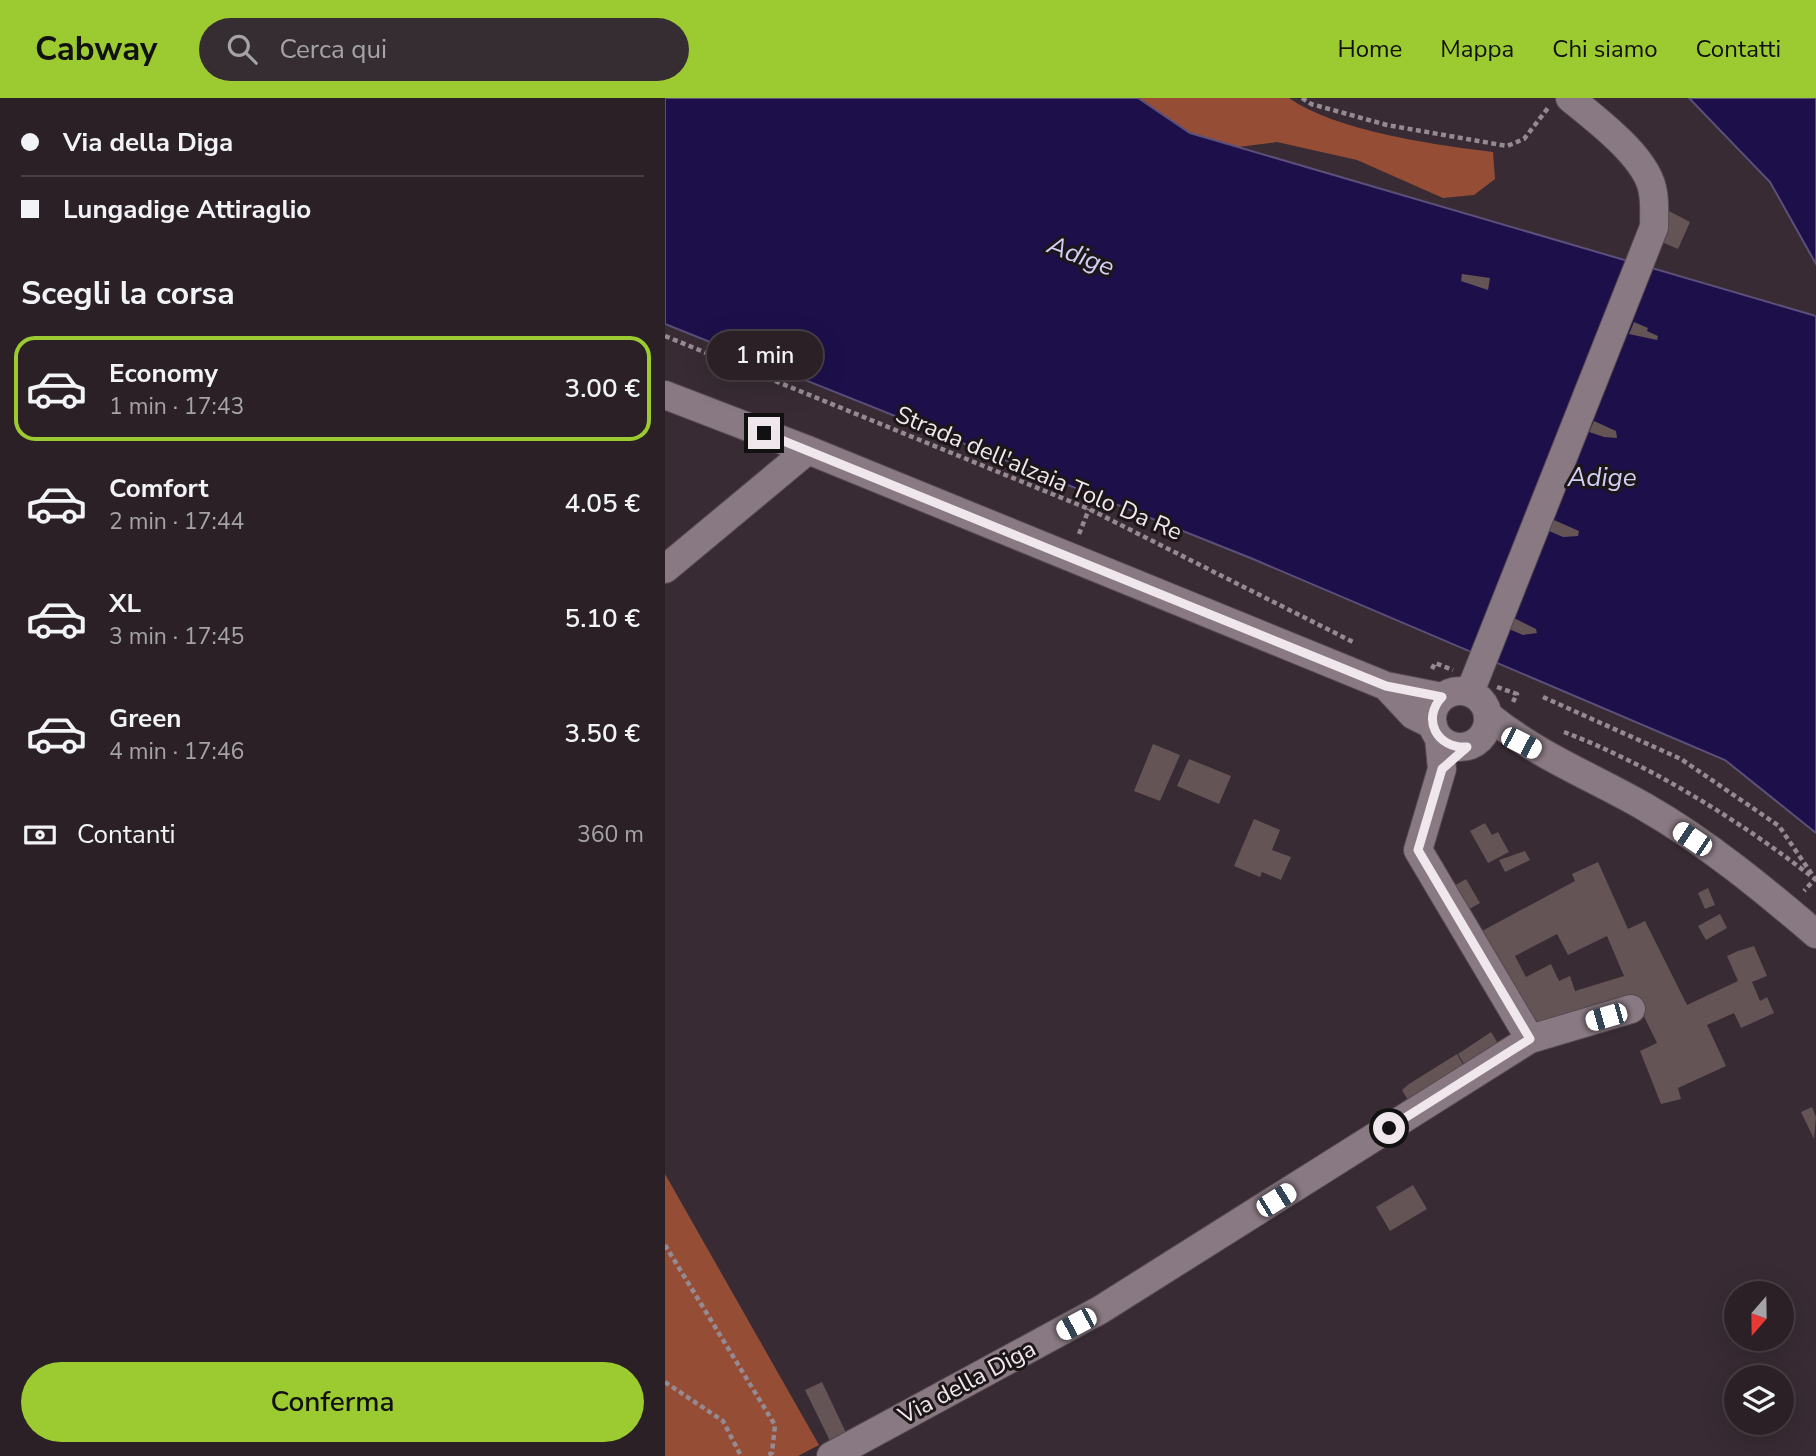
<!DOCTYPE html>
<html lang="it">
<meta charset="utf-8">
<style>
:root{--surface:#2a2026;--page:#362d32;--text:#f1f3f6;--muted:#a5a3a7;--line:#463e43;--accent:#9cca31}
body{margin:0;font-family:"Nunito Sans",sans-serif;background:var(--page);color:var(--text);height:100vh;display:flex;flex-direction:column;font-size:26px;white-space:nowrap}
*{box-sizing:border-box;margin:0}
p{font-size:23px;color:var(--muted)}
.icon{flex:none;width:38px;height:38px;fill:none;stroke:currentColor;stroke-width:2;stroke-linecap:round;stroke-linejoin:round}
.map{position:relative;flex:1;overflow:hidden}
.sheet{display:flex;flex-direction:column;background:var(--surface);width:665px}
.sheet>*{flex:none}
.banner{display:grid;align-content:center;height:154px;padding:0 21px;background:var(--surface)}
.needle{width:46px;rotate:200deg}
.buttons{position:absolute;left:1059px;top:1183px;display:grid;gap:14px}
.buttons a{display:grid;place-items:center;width:70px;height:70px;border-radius:50%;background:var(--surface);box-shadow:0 7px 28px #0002,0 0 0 2px var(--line);font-size:35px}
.end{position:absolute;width:32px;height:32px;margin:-16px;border:9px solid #f0e7ec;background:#111;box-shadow:0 0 0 4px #111}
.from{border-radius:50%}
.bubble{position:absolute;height:49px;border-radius:24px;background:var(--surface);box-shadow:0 7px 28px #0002,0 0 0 2px var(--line);font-size:23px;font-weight:600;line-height:49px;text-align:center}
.car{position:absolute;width:21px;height:42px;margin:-21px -10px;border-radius:9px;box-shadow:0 0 5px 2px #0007;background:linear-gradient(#fff 24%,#345 0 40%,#fff 0 76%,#345 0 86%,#fff 0)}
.banner b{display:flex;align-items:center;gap:24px;height:66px;font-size:26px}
.banner b+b{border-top:2px solid var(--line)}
.banner i{width:18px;height:18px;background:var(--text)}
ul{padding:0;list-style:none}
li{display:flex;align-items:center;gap:21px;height:105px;margin:0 14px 10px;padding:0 7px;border:4px solid transparent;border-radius:21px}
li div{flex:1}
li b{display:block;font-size:26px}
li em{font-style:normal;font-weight:600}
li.active{border-color:var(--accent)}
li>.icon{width:63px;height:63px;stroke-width:1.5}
h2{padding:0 21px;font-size:32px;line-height:84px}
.pay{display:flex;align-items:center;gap:18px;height:77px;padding:0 21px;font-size:26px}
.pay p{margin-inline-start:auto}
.primary-button{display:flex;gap:14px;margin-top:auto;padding:14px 21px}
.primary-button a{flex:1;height:80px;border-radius:42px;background:var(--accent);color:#111;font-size:28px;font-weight:600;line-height:80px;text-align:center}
header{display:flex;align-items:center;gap:42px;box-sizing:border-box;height:98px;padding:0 35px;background:var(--accent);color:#111}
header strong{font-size:33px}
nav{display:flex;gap:38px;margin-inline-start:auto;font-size:24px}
.search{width:490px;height:63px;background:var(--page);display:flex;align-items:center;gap:18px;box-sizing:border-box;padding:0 24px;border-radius:38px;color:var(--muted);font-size:26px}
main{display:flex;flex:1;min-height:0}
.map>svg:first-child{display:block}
.forest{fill:#954e35}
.water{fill:#1d0f4a;stroke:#5c507b;stroke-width:2}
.building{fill:#655455;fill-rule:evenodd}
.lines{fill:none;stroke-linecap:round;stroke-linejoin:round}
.minor-casing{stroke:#554a51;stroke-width:30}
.path{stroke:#958a91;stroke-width:4.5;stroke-dasharray:5 3.5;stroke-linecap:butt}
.minor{stroke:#897982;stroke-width:28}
.route{stroke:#f0e7ec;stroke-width:9}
.labels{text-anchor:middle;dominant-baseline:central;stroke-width:6;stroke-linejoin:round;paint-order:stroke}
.street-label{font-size:24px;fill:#f0e7ec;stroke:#1c1619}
.water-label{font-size:26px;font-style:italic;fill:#d0d0f6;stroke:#1c1619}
</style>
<header>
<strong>Cabway</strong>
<div class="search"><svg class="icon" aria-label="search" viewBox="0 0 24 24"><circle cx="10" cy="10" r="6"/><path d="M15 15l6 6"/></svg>Cerca qui</div>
<nav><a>Home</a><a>Mappa</a><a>Chi siamo</a><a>Contatti</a></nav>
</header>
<main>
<section class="sheet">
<div class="banner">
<b><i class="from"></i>Via della Diga</b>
<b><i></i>Lungadige Attiraglio</b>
</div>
<h2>Scegli la corsa</h2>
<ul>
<li class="active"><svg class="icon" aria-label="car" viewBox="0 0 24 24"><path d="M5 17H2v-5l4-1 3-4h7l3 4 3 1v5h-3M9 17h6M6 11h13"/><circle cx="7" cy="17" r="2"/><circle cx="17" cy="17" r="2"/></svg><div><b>Economy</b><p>1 min · 17:43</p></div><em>3.00 €</em></li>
<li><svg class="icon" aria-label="car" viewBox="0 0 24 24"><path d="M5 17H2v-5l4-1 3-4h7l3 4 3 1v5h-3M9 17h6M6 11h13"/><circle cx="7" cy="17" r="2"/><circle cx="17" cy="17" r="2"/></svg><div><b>Comfort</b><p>2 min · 17:44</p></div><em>4.05 €</em></li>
<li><svg class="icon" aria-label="car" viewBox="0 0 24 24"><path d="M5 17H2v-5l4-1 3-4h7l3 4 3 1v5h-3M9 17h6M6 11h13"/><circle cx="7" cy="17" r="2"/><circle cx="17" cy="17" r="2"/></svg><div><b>XL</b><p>3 min · 17:45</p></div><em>5.10 €</em></li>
<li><svg class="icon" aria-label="car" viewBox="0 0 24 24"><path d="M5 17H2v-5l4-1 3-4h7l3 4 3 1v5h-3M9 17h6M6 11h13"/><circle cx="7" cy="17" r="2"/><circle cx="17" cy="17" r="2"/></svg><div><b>Green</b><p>4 min · 17:46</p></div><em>3.50 €</em></li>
</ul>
<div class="pay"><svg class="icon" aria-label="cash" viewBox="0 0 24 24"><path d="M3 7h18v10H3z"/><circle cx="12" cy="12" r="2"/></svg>Contanti<p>360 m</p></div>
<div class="primary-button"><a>Conferma</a></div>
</section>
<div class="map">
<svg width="1151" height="1358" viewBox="0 0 1151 1358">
<rect width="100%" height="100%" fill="#382b33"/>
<!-- forest -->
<path class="forest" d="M 446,0 L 624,0 C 671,33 770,47 828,54 L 830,81 L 809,97 L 778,100 L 692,62 L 612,44 L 565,50 L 451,5 Z
M 0,1076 L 154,1347 L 133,1358 L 0,1358 Z"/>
<!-- water -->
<path class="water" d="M 0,0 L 473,0 L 525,35 L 1151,218 L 1151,735 L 1060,662 L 588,461 L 0,226 Z
M 1024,0 L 1151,0 L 1151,166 L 1105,84 Z"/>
<!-- building -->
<path class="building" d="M 1002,112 L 1025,124 L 1013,151 L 990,141 Z
M 797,176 L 825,180 L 823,192 L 796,183 Z
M 969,224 L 983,230 L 982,233 L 993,238 L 992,242 L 964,236 Z
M 929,323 L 951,333 L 952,340 L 939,339 L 924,334 Z
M 889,422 L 914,433 L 913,438 L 898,439 L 884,433 Z
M 849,520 L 871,531 L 872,535 L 858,537 L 844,531 Z
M 488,646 L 515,657 L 495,703 L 469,693 Z
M 524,661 L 566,678 L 554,706 L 512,688 Z
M 589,721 L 615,732 L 607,752 L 626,759 L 616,782 L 597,774 L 595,779 L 569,768 Z
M 820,725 L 827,737 L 833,734 L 844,754 L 823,765 L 805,733 Z
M 860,753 L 865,762 L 840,774 L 834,762 Z
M 933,764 L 963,831 L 980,823 L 1022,907 L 1073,883 L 1062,858 L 1073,853 L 1089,848 L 1102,878 L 1087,884 L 1095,903 L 1102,899 L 1109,915 L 1076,930 L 1069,915 L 1042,927 L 1061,968 L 1013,990 L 1016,1001 L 996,1006 L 975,953 L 992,945 L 972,904 L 876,929 L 846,886 L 817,833 L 910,783 L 907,776 ZM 892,836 L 903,857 L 942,838 L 959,878 L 910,893 L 905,878 L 894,883 L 886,866 L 861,879 L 850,858 Z
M 801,781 L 815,805 L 801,813 L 787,789 Z
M 1043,790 L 1050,807 L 1040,811 L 1033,795 Z
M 1055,816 L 1062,830 L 1041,842 L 1033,828 Z
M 826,934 L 834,947 L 801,969 L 793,956 Z
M 792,956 L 799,968 L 743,1002 L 737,992 L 744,986 Z
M 1147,1009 L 1151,1019 L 1149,1041 L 1136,1014 Z
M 748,1087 L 762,1111 L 725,1133 L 711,1109 Z
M 157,1284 L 184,1341 L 168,1349 L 140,1292 Z"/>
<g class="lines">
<defs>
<path id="minor" d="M 0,297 L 143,352 L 721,588 L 777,599
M 0,471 L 143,352
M 721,588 L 748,617 L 768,627
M767 621a28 28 0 1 1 56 0a28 28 0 1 1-56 0Z
M 805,594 L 989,129 C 989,118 990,106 988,95 C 984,60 930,21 905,0
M 824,618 C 873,658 926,678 980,709 C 1041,744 1097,790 1151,836
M 865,941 L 966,911
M 166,1358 L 435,1212 L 865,941 L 753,752 L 777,671 L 774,640"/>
</defs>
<!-- minor casing -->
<use href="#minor" class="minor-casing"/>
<!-- path -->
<path class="path" d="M 637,0 L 646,6 L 722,27 L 842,48 L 859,41 L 883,10
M 0,238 L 424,411 L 690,545
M 414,436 L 424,411
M 767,571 L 770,565 L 788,572
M 832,589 L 852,596 L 848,604
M 878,599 L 1016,661 L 1114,728 L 1150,781 L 1139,793
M 899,634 C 984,666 1080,726 1151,782
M 0,1147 L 110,1327 L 107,1355 L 101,1358
M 0,1284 L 58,1323 L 76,1358"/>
<!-- minor -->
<use href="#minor" class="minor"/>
</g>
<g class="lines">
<!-- route -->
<path class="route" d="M 99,335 L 721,588 L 777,599 C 756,621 772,651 802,649 L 777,671 L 753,752 L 865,941 L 724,1030"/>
</g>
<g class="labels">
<!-- street labels -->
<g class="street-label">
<text transform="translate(374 375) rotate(23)">Strada dell'alzaia Tolo Da Re</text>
<text transform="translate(302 1284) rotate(-28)">Via della Diga</text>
</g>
<!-- water labels -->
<g class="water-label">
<text transform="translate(416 158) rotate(21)">Adige</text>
<text x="937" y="379">Adige</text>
</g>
</g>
</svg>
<div class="buttons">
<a><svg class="needle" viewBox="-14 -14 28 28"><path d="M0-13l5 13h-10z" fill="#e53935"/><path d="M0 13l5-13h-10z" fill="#a5a3a7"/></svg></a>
<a><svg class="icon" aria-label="layers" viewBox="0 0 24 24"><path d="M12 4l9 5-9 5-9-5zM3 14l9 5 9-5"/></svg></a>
</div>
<i class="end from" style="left:724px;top:1030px"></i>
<i class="end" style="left:99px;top:335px"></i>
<div class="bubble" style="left:42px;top:233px;width:116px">1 min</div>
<i class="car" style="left:856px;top:645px;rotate:117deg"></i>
<i class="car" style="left:1027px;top:741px;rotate:304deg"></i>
<i class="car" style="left:941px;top:919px;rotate:254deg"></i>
<i class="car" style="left:611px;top:1102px;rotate:58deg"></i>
<i class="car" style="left:411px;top:1226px;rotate:242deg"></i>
</div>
</main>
